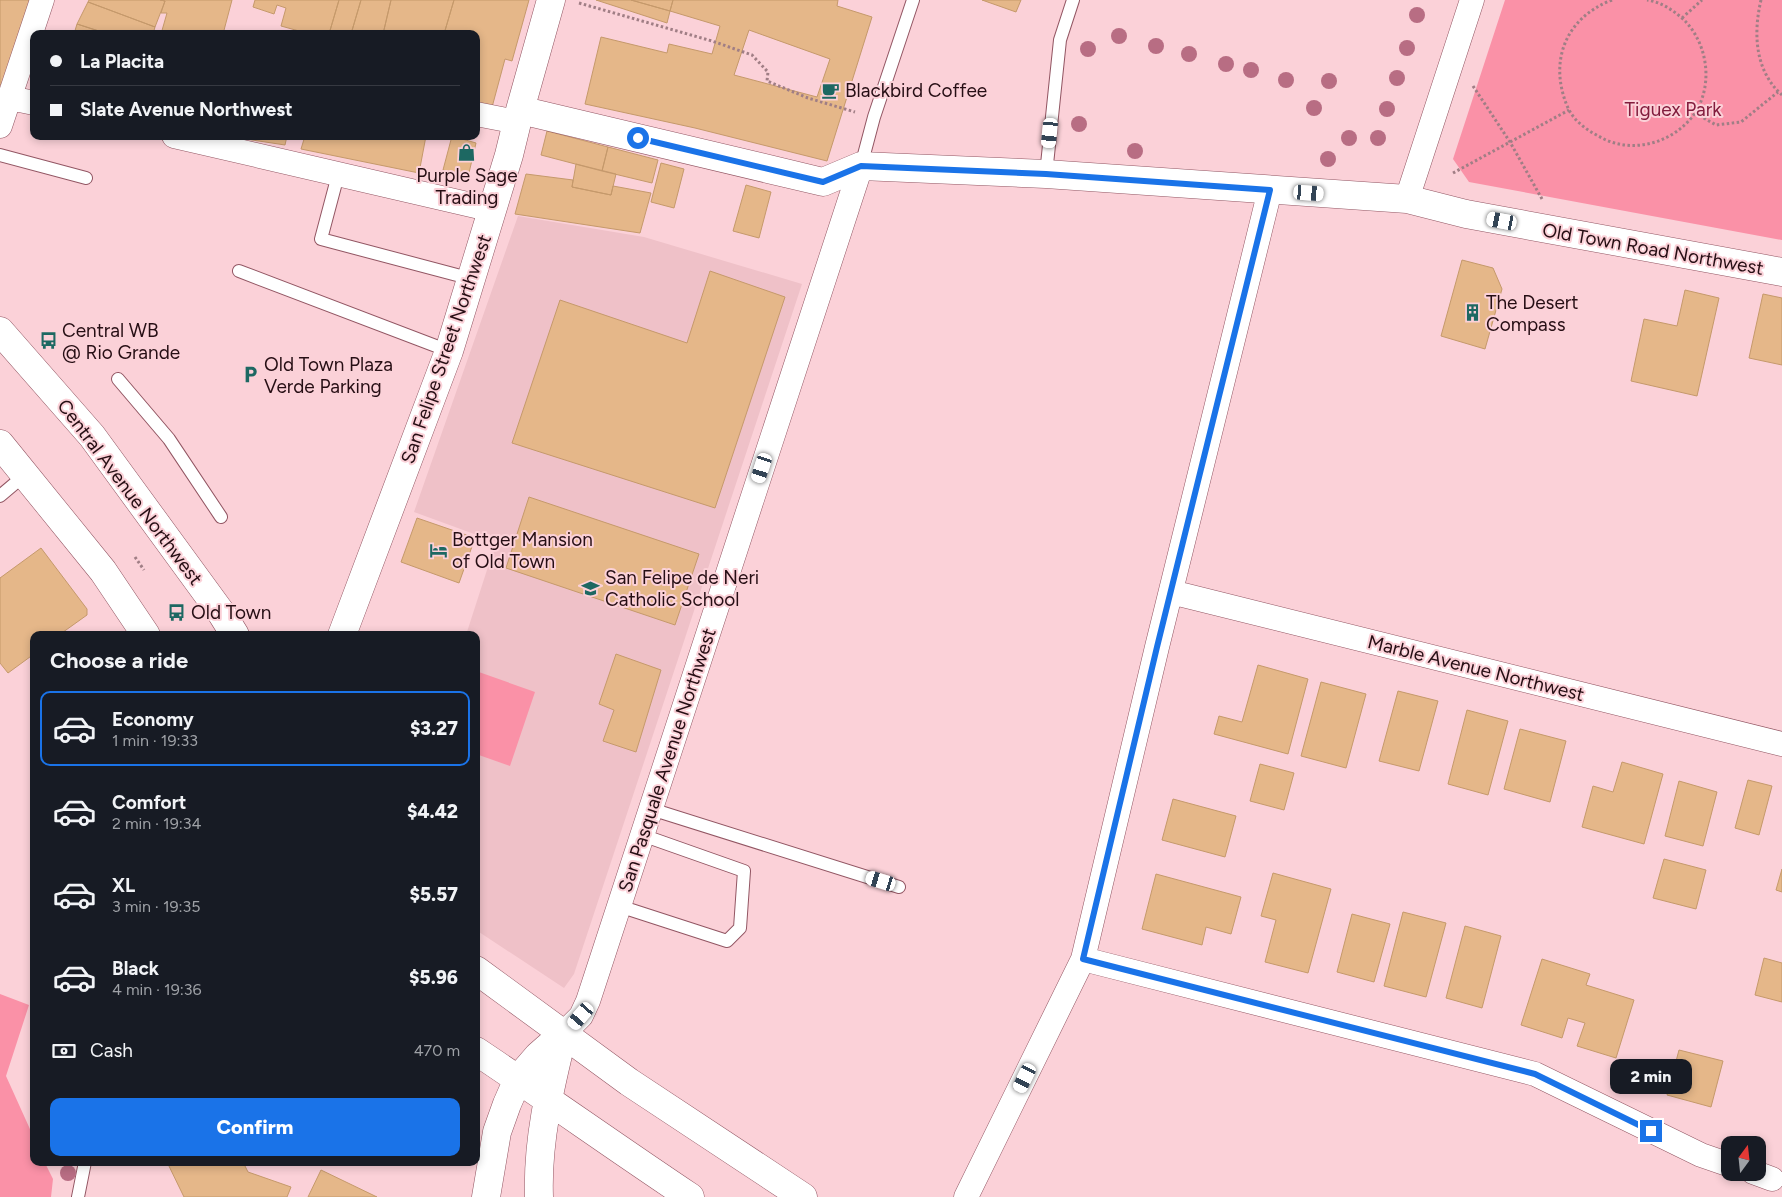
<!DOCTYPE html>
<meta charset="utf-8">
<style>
:root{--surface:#171b24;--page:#242831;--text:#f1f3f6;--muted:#9ea1a6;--line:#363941;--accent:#1a73e8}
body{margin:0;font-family:Figtree,sans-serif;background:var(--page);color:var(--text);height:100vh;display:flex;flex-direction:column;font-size:19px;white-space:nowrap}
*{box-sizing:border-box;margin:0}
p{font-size:16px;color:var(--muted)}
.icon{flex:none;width:28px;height:28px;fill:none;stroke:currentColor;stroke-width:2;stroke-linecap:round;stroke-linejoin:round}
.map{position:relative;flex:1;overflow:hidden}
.drawer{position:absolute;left:30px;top:631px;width:450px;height:535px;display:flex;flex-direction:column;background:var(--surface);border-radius:10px;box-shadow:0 2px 8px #0003}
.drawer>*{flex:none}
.banner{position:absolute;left:30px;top:30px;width:450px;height:110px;border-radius:10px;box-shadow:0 2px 8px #0003;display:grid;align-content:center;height:110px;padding:0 20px;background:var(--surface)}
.needle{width:32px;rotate:15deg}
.controls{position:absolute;left:1721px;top:1136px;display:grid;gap:10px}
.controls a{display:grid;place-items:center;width:45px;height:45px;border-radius:10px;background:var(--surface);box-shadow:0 2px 8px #0003;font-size:25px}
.end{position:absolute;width:22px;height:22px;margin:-11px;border:6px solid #1a73e8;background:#fff;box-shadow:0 0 0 2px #fff}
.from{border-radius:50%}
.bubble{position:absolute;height:35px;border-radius:10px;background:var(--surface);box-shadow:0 2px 8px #0003;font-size:16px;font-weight:800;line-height:35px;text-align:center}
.car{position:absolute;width:15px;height:30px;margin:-15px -8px;border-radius:6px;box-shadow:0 0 4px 1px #0007;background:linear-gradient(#fff 24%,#345 0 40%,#fff 0 76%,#345 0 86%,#fff 0)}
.banner b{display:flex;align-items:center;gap:18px;height:48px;font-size:19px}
.banner b+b{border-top:1px solid var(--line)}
.banner i{width:12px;height:12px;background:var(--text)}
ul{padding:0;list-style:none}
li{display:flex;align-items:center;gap:15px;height:75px;margin:0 10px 8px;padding:0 10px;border:2px solid transparent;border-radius:10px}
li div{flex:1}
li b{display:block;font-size:19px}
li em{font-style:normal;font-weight:800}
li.active{border-color:var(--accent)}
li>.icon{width:45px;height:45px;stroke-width:1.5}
h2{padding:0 20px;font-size:22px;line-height:60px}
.pay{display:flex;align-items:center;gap:12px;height:55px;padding:0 20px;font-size:19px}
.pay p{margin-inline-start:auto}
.button{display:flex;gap:10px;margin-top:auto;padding:10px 20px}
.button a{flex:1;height:58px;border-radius:10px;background:var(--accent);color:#fff;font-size:20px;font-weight:800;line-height:58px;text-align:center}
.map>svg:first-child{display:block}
.built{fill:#efc1c8}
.green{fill:#fa91a7}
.building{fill:#e5b789;stroke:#c5996b;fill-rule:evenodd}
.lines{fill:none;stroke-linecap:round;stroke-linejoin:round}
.service-casing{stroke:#925663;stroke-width:14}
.minor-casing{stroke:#925663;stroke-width:25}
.tertiary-casing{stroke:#925663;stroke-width:29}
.primary-casing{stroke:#925663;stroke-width:29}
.path{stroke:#a07e85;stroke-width:3;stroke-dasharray:2.5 2.5;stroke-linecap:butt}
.service{stroke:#fff;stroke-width:12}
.minor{stroke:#fff;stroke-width:24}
.tertiary{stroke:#fff;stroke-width:28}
.primary{stroke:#fff;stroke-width:28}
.tree{fill:#b86d83}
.route{stroke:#1a73e8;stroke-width:6}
.labels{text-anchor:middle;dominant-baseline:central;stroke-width:4;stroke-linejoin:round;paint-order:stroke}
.poi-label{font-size:19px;fill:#260e14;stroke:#fbd1d8;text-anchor:start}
.park-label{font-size:19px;fill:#821c3d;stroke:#fbd1d8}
.street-label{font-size:19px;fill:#260e14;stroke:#fbd1d8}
</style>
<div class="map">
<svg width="1782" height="1197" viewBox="0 0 1782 1197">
<rect width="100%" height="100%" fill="#fbd1d8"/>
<!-- built -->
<path class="built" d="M 518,216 L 644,237 L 802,284 L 574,974 L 564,988 L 476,930 L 476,635 L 466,635 L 496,542 L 414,512 Z"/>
<!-- green -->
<path class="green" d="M 1505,0 L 1782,0 L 1782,240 L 1469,182 L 1453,159 Z
M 476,671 L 535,692 L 510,766 L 476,754 Z
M 0,994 L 29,1005 L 6,1076 L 34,1138 L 34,1162 L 45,1163 L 53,1179 L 51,1197 L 0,1197 Z"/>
<!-- building -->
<path class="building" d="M 0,0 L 31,0 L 4,84 L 0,85 Z
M 89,0 L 160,0 L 165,1 L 155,27 L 88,2 Z
M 160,0 L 232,0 L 223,34 L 161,34 L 167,13 L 161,13 L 165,1 Z
M 255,0 L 339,0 L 329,34 L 298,34 L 299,31 L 281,26 L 286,8 L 277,5 L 274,14 L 253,7 Z
M 339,0 L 361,0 L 351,34 L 329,34 Z
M 361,0 L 391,0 L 383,34 L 351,34 Z
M 391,0 L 454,0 L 444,34 L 383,34 Z
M 454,0 L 529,0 L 512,61 L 505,59 L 491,111 L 476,107 L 476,34 L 444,34 Z
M 596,0 L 631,0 L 670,11 L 667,23 Z
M 631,0 L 673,0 L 670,11 Z
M 673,0 L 838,0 L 837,6 L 872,17 L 827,161 L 695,128 L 585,104 L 601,37 L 667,53 L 669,44 L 712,54 L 720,26 L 670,11 ZM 749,30 L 830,59 L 817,97 L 734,75 Z
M 982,0 L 1021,0 L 1016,12 Z
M 88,2 L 155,27 L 153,34 L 108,34 L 77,24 Z
M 77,24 L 108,34 L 74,34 Z
M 547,131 L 608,147 L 602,171 L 541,155 Z
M 226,136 L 287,136 L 285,145 Z
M 305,136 L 426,136 L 419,173 L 301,149 Z
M 452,136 L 476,143 L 468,177 L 443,170 Z
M 608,147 L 658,160 L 652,183 L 602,171 Z
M 661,163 L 684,169 L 674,208 L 651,202 Z
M 576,164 L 616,174 L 611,195 L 572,187 Z
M 526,174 L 573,180 L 572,187 L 611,195 L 613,186 L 651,193 L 640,233 L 515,214 Z
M 746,185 L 771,192 L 759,238 L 733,231 Z
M 1462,260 L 1493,268 L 1502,289 L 1485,349 L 1441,336 Z
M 710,271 L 785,297 L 715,508 L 512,443 L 560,300 L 687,343 Z
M 1685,290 L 1719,298 L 1697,396 L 1631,381 L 1644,319 L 1677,326 Z
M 1763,294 L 1782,298 L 1782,365 L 1749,358 Z
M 529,497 L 699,554 L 675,625 L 506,568 Z
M 417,518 L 475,538 L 459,583 L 401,562 Z
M 41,548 L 87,609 L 87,615 L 59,635 L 34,635 L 34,654 L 8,673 L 0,663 L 0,578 Z
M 616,654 L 661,670 L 636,752 L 603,741 L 614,710 L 599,704 Z
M 1258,665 L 1308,679 L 1288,754 L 1214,734 L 1219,716 L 1242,722 Z
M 1321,682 L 1366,694 L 1346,768 L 1301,756 Z
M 1398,691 L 1438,701 L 1419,771 L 1379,761 Z
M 1467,710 L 1508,721 L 1488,795 L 1448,784 Z
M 1520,729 L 1566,741 L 1550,802 L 1504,789 Z
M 1622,762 L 1663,774 L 1644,844 L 1582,827 L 1593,786 L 1613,792 Z
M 1260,764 L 1294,773 L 1284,810 L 1250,801 Z
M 1748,780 L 1772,786 L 1759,835 L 1735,828 Z
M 1679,781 L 1717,792 L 1703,846 L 1665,836 Z
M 1173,799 L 1236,816 L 1225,857 L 1162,840 Z
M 1664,859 L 1706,870 L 1696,909 L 1653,898 Z
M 1782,869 L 1782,892 L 1776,890 Z
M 1273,873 L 1331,889 L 1308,973 L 1265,962 L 1276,920 L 1261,916 Z
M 1156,874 L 1241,897 L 1231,934 L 1206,927 L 1202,945 L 1142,929 Z
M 1403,912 L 1446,923 L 1426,997 L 1384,986 Z
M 1352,914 L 1390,924 L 1374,982 L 1337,972 Z
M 1465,926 L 1501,936 L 1482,1008 L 1446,998 Z
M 1764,958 L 1782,963 L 1782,1002 L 1755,995 Z
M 1542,959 L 1590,974 L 1586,985 L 1634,1000 L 1616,1058 L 1577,1046 L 1585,1023 L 1568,1018 L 1562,1038 L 1521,1025 Z
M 1679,1050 L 1723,1061 L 1711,1107 L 1667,1095 Z
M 167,1162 L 243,1162 L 248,1172 L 291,1187 L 287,1197 L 184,1197 Z
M 321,1170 L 377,1197 L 308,1197 Z"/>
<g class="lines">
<defs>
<path id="service" d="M 0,155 L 86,178
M 861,166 L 874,117 L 913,0
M 1046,174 L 1060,40 L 1073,0
M 338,175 L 321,239 L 472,279
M 239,271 L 449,351
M 118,379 L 169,439 L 221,517
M 0,496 L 26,474
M 651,809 L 899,887
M 619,906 L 727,941 L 740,928 L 744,871 L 642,835
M 78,1197 L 85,1162"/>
<path id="minor" d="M 10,98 L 34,103
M 476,114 L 517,122
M 0,126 L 42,0
M 174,136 L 493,210
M 1407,199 L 1472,0
M 1171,592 L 1782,744
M 1083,959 L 1535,1074 L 1701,1155 L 1730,1165
M 563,1034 L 581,1016 L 588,1001 L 861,166
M 1753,1172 L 1772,1179
M 966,1197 L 1083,959 L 1157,647 L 1270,190"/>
<path id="tertiary" d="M 520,110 L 823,182 L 861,166 L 1046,174 L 1407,199 L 1466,214 L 1782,272
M 342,635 L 449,351 L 509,155 L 520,110 L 551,0"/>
<path id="primary" d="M 0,331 L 92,436 L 222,614 L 235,635
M 0,444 L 103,571 L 146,635
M 476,970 L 629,1082 L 803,1197
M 476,1051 C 548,1099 618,1149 690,1197
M 486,1197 L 497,1132 L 507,1104 L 518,1079 L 538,1056 L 563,1034
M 539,1197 C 537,1141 550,1087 563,1034"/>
</defs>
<!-- service casing -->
<use href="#service" class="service-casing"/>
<!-- minor casing -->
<use href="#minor" class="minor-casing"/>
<!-- tertiary casing -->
<use href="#tertiary" class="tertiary-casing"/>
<!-- primary casing -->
<use href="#primary" class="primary-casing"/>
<!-- path -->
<path class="path" d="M 1612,0 C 1565,18 1548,62 1568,108 C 1575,123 1590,132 1604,139 C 1635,154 1675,142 1695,113 C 1713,85 1708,46 1686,22 C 1676,12 1662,2 1647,0
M 1761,0 C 1753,34 1755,71 1782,95
M 579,3 L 712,41 L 752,55 L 768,72 L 767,81 L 808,98 L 855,112
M 1682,18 L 1702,0
M 1473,86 L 1510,142 L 1542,199
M 1695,113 L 1716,125 L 1741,122 L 1778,92
M 1453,173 L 1569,110
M 135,557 L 144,570"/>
<!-- service -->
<use href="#service" class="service"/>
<!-- minor -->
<use href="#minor" class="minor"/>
<!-- tertiary -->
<use href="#tertiary" class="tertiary"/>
<!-- primary -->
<use href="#primary" class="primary"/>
</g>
<!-- trees -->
<g class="tree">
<circle cx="1417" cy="15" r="8"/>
<circle cx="1119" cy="36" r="8"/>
<circle cx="1156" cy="46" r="8"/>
<circle cx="1407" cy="48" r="8"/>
<circle cx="1088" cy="49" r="8"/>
<circle cx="1189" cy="54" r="8"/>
<circle cx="1226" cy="64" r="8"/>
<circle cx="1251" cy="70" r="8"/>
<circle cx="1397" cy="78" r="8"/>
<circle cx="1286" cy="80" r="8"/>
<circle cx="1329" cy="81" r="8"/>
<circle cx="1314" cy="108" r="8"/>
<circle cx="1387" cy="109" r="8"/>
<circle cx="1079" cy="124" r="8"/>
<circle cx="1349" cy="138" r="8"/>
<circle cx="1378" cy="138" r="8"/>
<circle cx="1135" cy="151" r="8"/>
<circle cx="1328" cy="159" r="8"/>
<circle cx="68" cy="1173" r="8"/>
</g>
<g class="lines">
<!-- route -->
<path class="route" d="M 638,138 L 823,182 L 861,166 L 1046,174 L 1270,190 L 1157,647 L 1083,959 L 1535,1074 L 1651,1131"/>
</g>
<!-- icons -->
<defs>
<symbol id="cafe-bare" viewBox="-9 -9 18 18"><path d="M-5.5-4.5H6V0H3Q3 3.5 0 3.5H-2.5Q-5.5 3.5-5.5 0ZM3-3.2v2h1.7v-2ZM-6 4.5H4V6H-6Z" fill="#1d6862" stroke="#fbd1d8" stroke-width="2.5" paint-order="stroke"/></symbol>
<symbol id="shop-bare" viewBox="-9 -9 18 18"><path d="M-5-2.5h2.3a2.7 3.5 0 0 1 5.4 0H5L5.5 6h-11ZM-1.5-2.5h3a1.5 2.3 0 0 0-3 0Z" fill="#1d6862" stroke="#fbd1d8" stroke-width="2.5" paint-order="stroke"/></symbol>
<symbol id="building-bare" viewBox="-9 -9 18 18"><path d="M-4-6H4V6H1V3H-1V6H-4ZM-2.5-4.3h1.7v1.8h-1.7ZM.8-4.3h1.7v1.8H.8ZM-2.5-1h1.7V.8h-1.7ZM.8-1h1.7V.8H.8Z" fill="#1d6862" stroke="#fbd1d8" stroke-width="2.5" paint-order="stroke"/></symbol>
<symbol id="bus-bare" viewBox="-9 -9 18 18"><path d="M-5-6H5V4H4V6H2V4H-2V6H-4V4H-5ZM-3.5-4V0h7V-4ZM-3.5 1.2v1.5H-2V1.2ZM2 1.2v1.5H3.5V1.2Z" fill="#1d6862" stroke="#fbd1d8" stroke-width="2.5" paint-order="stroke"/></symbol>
<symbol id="parking-bare" viewBox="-9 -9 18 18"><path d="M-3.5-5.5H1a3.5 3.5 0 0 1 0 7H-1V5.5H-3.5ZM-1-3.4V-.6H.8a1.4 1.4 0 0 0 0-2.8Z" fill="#1d6862" stroke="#fbd1d8" stroke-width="2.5" paint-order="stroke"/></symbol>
<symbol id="hotel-bare" viewBox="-9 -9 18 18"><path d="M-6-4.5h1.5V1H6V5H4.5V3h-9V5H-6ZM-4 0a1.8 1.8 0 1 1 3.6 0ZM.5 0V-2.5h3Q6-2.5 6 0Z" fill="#1d6862" stroke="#fbd1d8" stroke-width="2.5" paint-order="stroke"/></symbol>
<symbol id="school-bare" viewBox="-9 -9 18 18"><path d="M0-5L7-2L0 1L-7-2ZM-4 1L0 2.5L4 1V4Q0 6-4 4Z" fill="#1d6862" stroke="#fbd1d8" stroke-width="2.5" paint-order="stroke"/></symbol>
</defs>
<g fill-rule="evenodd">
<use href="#cafe-bare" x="818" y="78" width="25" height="25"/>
<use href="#shop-bare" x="454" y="140" width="25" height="25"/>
<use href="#building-bare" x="1460" y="300" width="25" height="25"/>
<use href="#bus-bare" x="36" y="328" width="25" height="25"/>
<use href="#parking-bare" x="238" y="362" width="25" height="25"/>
<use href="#hotel-bare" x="426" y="538" width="25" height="25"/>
<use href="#school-bare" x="578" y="576" width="25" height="25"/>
<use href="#bus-bare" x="164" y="600" width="25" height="25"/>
</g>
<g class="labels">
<!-- poi labels -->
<g class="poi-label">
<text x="845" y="90">Blackbird Coffee</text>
<text x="467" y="175" text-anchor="middle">Purple Sage<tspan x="467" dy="22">Trading</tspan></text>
<text x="1486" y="302">The Desert<tspan x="1486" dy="22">Compass</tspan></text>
<text x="62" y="330">Central WB<tspan x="62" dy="22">@ Rio Grande</tspan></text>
<text x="264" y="364">Old Town Plaza<tspan x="264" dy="22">Verde Parking</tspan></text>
<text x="452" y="539">Bottger Mansion<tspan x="452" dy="22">of Old Town</tspan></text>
<text x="605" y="577">San Felipe de Neri<tspan x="605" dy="22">Catholic School</tspan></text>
<text x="191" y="612">Old Town</text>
</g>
<!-- park labels -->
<g class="park-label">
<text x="1673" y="109">Tiguex Park</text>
</g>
<!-- street labels -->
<g class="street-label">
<text transform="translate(1653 249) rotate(10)">Old Town Road Northwest</text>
<text transform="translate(446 349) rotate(-71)">San Felipe Street Northwest</text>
<text transform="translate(130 492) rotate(53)">Central Avenue Northwest</text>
<text transform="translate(1476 668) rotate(14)">Marble Avenue Northwest</text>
<text transform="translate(667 760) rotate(-72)">San Pasquale Avenue Northwest</text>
</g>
</g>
</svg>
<div class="controls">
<a><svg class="needle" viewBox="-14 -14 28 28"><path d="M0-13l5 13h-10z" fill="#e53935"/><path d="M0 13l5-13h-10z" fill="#9ea1a6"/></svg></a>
</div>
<i class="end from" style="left:638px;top:138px"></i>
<i class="end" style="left:1651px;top:1131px"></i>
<div class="bubble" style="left:1610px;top:1059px;width:82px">2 min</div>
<i class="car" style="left:1050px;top:133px;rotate:186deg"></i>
<i class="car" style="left:1309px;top:193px;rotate:94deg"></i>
<i class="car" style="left:1502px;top:221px;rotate:281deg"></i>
<i class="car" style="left:762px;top:468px;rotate:198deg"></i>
<i class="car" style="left:881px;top:881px;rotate:287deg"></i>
<i class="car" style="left:581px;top:1016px;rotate:221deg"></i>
<i class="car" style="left:1025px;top:1078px;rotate:206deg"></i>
<div class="banner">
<b><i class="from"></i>La Placita</b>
<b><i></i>Slate Avenue Northwest</b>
</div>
<section class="drawer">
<h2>Choose a ride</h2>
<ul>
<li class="active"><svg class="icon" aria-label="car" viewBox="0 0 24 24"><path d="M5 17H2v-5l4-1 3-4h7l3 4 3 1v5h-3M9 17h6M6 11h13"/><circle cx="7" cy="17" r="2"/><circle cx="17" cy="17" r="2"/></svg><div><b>Economy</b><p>1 min · 19:33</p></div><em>$3.27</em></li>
<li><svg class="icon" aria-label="car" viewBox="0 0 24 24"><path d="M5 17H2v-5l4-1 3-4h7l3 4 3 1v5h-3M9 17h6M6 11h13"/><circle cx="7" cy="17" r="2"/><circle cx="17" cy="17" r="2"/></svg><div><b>Comfort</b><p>2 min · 19:34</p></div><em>$4.42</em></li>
<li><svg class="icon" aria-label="car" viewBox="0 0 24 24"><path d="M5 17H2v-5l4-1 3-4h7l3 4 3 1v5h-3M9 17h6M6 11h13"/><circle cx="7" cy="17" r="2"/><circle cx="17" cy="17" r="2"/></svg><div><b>XL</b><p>3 min · 19:35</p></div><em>$5.57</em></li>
<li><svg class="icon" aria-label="car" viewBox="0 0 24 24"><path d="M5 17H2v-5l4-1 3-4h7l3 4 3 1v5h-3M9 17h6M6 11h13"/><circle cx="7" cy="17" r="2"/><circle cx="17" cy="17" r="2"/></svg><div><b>Black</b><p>4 min · 19:36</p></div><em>$5.96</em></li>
</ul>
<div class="pay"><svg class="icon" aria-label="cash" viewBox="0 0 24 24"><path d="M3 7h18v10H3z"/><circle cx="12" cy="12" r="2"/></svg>Cash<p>470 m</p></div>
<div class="button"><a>Confirm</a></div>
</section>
</div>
